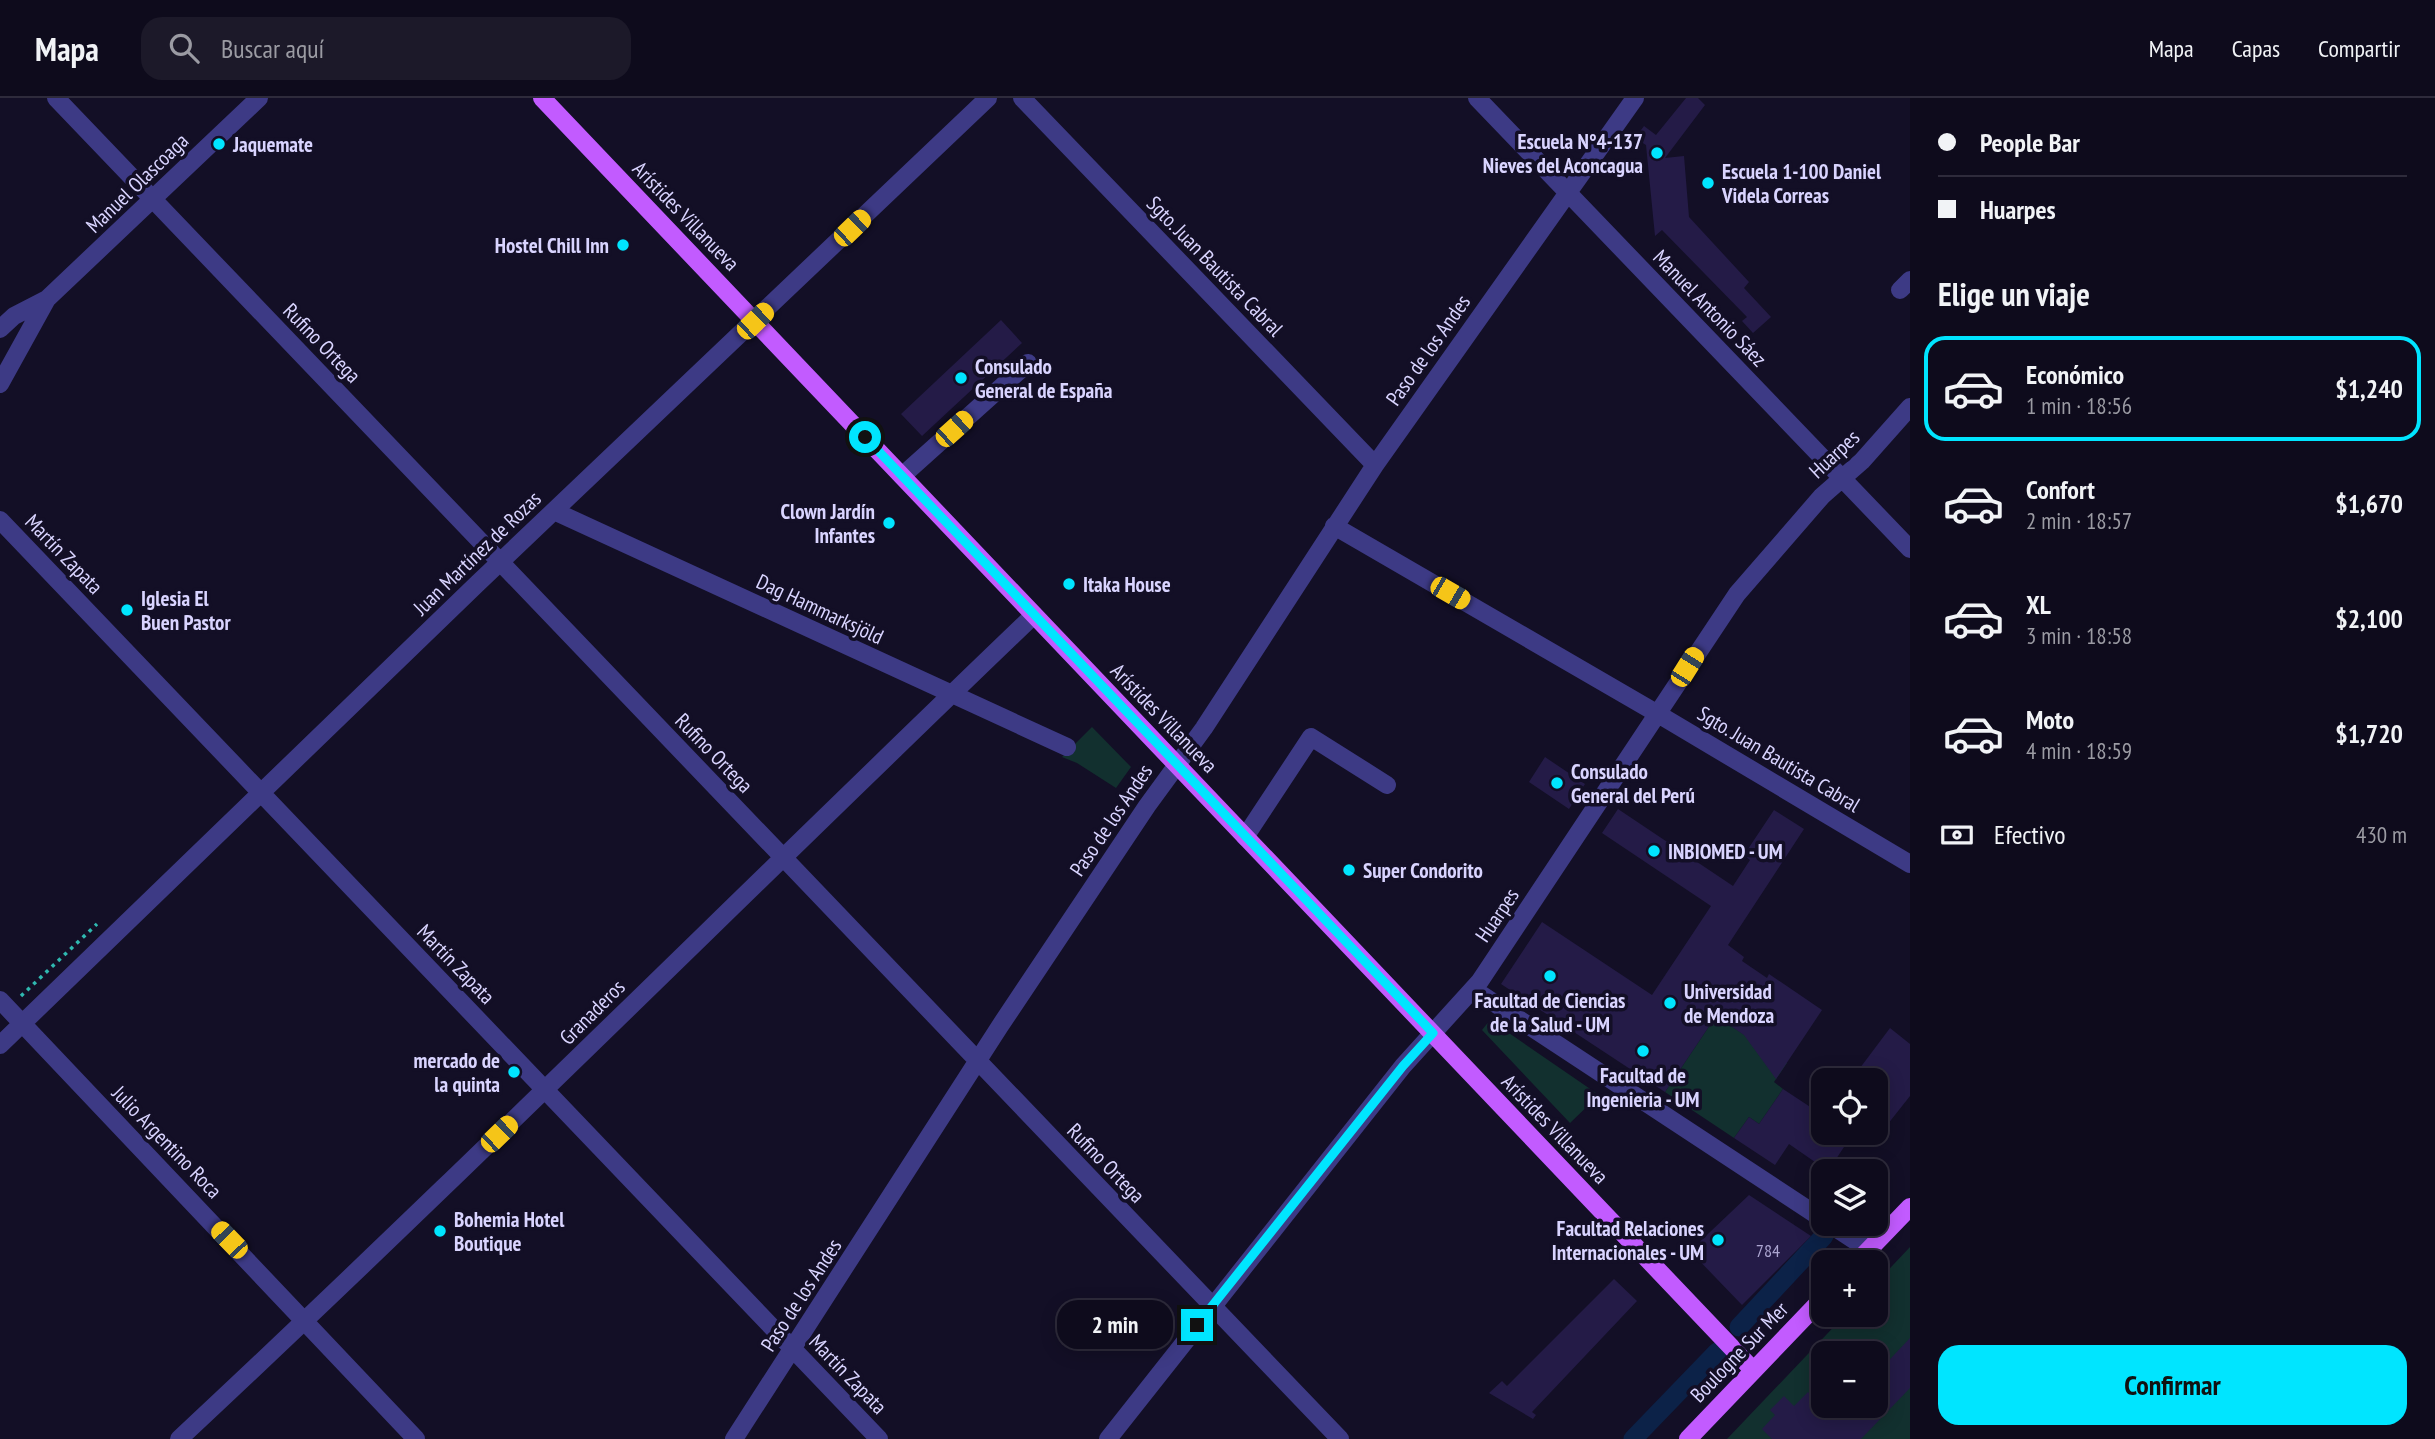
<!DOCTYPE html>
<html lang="es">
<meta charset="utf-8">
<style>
:root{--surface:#0e0b1c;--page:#1c1929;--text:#f1f3f6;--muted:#9b9ba3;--line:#2e2b3b;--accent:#00e5ff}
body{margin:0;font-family:"PT Sans Narrow",sans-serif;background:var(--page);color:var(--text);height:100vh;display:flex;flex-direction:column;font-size:26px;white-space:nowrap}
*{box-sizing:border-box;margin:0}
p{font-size:23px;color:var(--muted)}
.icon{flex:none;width:38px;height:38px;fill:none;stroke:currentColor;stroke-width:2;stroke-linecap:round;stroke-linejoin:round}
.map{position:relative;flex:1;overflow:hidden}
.drawer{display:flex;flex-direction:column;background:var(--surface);width:525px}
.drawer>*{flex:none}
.guide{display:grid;align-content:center;height:154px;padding:0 28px;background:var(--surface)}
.buttons{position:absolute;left:1811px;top:970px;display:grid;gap:14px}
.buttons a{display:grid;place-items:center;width:77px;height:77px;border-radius:14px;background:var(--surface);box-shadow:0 4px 18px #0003,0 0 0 2px var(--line);font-size:35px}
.end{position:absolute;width:32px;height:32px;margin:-16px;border:9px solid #00e5ff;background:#111;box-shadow:0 0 0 4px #111}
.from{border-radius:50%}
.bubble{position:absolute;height:49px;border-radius:21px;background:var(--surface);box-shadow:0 4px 18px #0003,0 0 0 2px var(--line);font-size:23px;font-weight:700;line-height:49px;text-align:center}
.car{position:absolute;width:21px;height:42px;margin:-21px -10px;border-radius:9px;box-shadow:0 0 5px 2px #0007;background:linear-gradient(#f5c518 24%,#345 0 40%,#f5c518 0 76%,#345 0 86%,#f5c518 0)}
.guide b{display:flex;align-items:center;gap:24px;height:66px;font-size:26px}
.guide b+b{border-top:2px solid var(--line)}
.guide i{width:18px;height:18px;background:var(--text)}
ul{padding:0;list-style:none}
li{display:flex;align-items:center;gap:21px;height:105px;margin:0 14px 10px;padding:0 14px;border:4px solid transparent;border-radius:21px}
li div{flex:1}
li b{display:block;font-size:26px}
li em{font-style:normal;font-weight:700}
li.active{border-color:var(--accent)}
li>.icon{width:63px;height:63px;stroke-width:1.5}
h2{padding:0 28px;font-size:32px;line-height:84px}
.pay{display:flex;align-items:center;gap:18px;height:77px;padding:0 28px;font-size:26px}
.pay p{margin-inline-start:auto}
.action{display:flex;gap:14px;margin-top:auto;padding:14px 28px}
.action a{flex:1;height:80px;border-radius:21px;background:var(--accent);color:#111;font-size:28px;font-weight:700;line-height:80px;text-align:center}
header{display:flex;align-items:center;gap:42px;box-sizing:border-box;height:98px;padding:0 35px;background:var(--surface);border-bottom:2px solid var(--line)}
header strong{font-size:33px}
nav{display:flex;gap:38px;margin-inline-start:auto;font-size:24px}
.search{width:490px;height:63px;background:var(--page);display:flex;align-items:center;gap:18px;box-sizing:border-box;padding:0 24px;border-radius:21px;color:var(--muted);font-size:26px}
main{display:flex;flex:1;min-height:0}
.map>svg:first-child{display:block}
.green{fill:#12302f;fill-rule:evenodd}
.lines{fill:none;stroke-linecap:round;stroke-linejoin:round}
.canal{stroke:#0c2248;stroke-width:19}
.building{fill:#241b47}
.path{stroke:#2fb8b0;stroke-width:3.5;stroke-dasharray:3.5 5;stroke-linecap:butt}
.minor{stroke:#3d3a85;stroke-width:18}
.major{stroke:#c25bff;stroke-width:18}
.route{stroke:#00e5ff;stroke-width:9}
.poi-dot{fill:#00e5ff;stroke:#130f26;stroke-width:2.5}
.labels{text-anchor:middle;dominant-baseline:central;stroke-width:7;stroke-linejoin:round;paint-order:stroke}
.number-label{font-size:18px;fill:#aca6d1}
.poi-label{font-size:21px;font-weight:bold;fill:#d9d4ff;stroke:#130f26;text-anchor:start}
.street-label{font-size:21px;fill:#d9d4ff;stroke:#130f26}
</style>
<header>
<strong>Mapa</strong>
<div class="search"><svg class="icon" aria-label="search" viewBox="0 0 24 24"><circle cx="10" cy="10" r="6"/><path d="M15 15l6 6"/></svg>Buscar aquí</div>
<nav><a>Mapa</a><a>Capas</a><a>Compartir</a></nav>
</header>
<main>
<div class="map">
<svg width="1910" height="1341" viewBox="0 0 1910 1341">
<rect width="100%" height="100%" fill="#130f26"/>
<!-- green -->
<path class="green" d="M 1092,629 L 1131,669 L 1116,690 L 1077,665 L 1062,659 Z
M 1716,918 L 1787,965 L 1774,984 L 1783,991 L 1759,1026 L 1749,1019 L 1734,1040 L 1665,994 Z
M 1490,922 L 1599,997 L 1570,1025 L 1482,932 Z
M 1910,1149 L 1910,1341 L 1727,1341 L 1846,1216 L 1876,1216 L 1876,1185 ZM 1824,1255 L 1876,1255 L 1876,1307 L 1824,1307 Z"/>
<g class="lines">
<!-- canal -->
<path class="canal" d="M 1739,1229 L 1824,1138
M 1633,1341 L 1717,1254"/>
</g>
<!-- building -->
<path class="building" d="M 1686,0 L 1698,0 L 1705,7 L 1665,60 L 1684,58 L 1689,119 L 1749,184 L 1744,190 L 1771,219 L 1753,235 L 1742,223 L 1747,219 L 1662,132 L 1655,138 L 1646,47 L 1635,40 L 1644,28 L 1656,37 Z
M 1001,222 L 1022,245 L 922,338 L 901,316 Z
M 1545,659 L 1585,686 L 1569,711 L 1529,684 Z
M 1618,711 L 1733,788 L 1750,762 L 1744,757 L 1774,712 L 1804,731 L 1728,847 L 1744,859 L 1742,863 L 1767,880 L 1769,876 L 1822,912 L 1776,981 L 1744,937 L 1716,918 L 1665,994 L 1501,886 L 1542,824 L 1652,897 L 1711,808 L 1602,735 Z
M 1890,930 L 1910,946 L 1910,998 L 1876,1041 L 1876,982 L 1851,982 Z
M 1783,991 L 1824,1018 L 1824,1034 L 1854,1034 L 1828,1073 L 1789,1046 L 1775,1067 L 1734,1040 L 1749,1019 L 1759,1026 Z
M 1749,1097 L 1811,1138 L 1742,1207 L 1690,1153 Z
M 1614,1181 L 1637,1203 L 1532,1314 L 1536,1317 L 1533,1321 L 1489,1295 L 1502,1283 L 1507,1288 Z
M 1910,1240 L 1910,1290 L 1861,1341 L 1772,1341 L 1762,1331 L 1775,1317 L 1770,1312 L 1784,1298 L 1794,1308 L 1808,1294 L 1834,1321 L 1847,1307 L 1876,1307 L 1876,1276 Z"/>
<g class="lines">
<!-- path -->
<path class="path" d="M 21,898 L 97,826"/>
<!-- minor -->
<path class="minor" d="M 56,0 L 1340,1341
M 1022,0 L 1375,367
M 1477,0 L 1910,451
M 1900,192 L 1910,182
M 0,231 L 14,218 L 47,201
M 0,286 L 47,201 L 259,0
M 902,378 L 1028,265
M 554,413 L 1067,649
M 0,422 L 879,1341
M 1334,428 L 1658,616 L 1910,766
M 1245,739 L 1311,639 L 1387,687
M 1473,891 L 1824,1122
M 0,902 L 416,1341
M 0,947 L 478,485 L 988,0
M 1828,1125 L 1869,1152
M 179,1341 C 468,1071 748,791 1034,517
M 734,1341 L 1000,928 L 1147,708 L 1204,630 L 1375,367 L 1635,0
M 1108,1341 L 1403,968 L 1480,883 L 1737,496 L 1822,398 L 1862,363 L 1910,309"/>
<!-- major -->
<path class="major" d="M 542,0 L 1753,1272
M 1857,1164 L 1910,1109
M 1688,1341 L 1824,1199"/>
</g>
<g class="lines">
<!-- route -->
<path class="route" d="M 865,339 L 1433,935 L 1403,968 L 1197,1227"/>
</g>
<!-- markers -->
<g class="poi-dot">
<circle cx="219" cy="46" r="7"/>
<circle cx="1657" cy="55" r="7"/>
<circle cx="1708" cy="85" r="7"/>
<circle cx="623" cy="147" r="7"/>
<circle cx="961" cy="280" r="7"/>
<circle cx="889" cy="425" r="7"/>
<circle cx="1069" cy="486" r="7"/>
<circle cx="127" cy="512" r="7"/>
<circle cx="1557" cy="685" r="7"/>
<circle cx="1654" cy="753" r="7"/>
<circle cx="1349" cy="772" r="7"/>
<circle cx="1550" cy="878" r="7"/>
<circle cx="1670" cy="905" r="7"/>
<circle cx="1643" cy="953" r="7"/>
<circle cx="514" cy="974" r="7"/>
<circle cx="440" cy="1133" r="7"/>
<circle cx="1718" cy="1142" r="7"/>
</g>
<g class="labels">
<!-- number labels -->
<g class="number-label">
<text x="1768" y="1152">784</text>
</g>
<!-- poi labels -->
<g class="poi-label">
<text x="1643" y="43" text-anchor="end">Escuela N°4-137<tspan x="1643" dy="24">Nieves del Aconcagua</tspan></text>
<text x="233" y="46">Jaquemate</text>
<text x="1722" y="73">Escuela 1-100 Daniel<tspan x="1722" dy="24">Videla Correas</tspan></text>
<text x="609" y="147" text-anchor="end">Hostel Chill Inn</text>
<text x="975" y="268">Consulado<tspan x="975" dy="24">General de España</tspan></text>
<text x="875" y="413" text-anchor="end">Clown Jardín<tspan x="875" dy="24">Infantes</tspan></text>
<text x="1083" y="486">Itaka House</text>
<text x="141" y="500">Iglesia El<tspan x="141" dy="24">Buen Pastor</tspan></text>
<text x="1571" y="673">Consulado<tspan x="1571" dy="24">General del Perú</tspan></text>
<text x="1668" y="753">INBIOMED - UM</text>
<text x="1363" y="772">Super Condorito</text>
<text x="1684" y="893">Universidad<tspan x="1684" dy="24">de Mendoza</tspan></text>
<text x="1550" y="902" text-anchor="middle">Facultad de Ciencias<tspan x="1550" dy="24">de la Salud - UM</tspan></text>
<text x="500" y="962" text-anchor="end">mercado de<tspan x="500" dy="24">la quinta</tspan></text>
<text x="1643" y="977" text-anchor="middle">Facultad de<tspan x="1643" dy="24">Ingenieria - UM</tspan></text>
<text x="454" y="1121">Bohemia Hotel<tspan x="454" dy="24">Boutique</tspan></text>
<text x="1704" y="1130" text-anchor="end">Facultad Relaciones<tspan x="1704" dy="24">Internacionales - UM</tspan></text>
</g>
<!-- street labels -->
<g class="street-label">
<text transform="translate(137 85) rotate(-44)">Manuel Olascoaga</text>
<text transform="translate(686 118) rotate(46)">Arístides Villanueva</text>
<text transform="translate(1215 168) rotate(46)">Sgto. Juan Bautista Cabral</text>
<text transform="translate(1710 210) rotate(46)">Manuel Antonio Sáez</text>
<text transform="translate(322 245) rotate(46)">Rufino Ortega</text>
<text transform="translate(1428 252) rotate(-55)">Paso de los Andes</text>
<text transform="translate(1834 356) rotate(-43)">Huarpes</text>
<text transform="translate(477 455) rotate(-44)">Juan Martínez de Rozas</text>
<text transform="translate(64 456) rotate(46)">Martín Zapata</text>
<text transform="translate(820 511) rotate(25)">Dag Hammarksjöld</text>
<text transform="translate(1164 620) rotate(46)">Arístides Villanueva</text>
<text transform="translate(714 655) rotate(46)">Rufino Ortega</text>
<text transform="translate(1779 661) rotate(31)">Sgto. Juan Bautista Cabral</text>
<text transform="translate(1111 722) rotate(-56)">Paso de los Andes</text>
<text transform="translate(1497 817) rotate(-56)">Huarpes</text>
<text transform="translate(456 866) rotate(46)">Martín Zapata</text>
<text transform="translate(592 914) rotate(-45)">Granaderos</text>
<text transform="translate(1555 1031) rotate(46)">Arístides Villanueva</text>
<text transform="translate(167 1044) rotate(46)">Julio Argentino Roca</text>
<text transform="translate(1106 1065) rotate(46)">Rufino Ortega</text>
<text transform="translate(801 1197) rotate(-57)">Paso de los Andes</text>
<text transform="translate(1739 1254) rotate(-46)">Boulogne Sur Mer</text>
<text transform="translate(848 1276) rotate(46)">Martín Zapata</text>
</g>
</g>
</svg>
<div class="buttons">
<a><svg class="icon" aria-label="locate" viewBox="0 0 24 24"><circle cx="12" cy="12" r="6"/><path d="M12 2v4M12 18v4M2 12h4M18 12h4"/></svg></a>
<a><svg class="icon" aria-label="layers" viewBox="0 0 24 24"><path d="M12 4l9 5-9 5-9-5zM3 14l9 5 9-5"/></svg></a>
<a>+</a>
<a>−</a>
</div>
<i class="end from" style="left:865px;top:339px"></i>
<i class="end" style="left:1197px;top:1227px"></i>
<div class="bubble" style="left:1057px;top:1202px;width:116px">2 min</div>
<i class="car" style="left:852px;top:130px;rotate:46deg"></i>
<i class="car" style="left:755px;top:223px;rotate:46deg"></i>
<i class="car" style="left:954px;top:331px;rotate:48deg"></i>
<i class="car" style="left:1450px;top:495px;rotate:120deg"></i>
<i class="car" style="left:1687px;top:569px;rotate:32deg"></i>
<i class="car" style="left:499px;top:1036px;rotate:46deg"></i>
<i class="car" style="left:229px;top:1142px;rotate:316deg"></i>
</div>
<section class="drawer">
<div class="guide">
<b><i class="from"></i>People Bar</b>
<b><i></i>Huarpes</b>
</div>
<h2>Elige un viaje</h2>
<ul>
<li class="active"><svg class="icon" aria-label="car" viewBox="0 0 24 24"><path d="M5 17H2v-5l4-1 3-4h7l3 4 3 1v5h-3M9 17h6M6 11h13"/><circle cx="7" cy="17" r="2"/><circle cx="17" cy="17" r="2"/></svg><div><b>Económico</b><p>1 min · 18:56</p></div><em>$1,240</em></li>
<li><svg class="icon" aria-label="car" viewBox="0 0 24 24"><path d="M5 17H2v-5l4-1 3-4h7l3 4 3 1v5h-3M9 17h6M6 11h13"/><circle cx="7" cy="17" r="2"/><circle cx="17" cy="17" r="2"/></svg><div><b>Confort</b><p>2 min · 18:57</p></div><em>$1,670</em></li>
<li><svg class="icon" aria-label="car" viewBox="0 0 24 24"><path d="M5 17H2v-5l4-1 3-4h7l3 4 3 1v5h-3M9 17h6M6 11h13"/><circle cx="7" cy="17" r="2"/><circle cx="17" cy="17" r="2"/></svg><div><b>XL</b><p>3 min · 18:58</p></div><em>$2,100</em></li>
<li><svg class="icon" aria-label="car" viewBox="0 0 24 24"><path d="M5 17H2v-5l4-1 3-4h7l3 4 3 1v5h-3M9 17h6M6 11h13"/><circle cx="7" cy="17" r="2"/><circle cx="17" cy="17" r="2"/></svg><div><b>Moto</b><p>4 min · 18:59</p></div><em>$1,720</em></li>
</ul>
<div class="pay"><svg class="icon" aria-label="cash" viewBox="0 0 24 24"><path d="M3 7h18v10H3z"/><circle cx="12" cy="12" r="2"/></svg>Efectivo<p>430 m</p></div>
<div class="action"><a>Confirmar</a></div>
</section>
</main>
